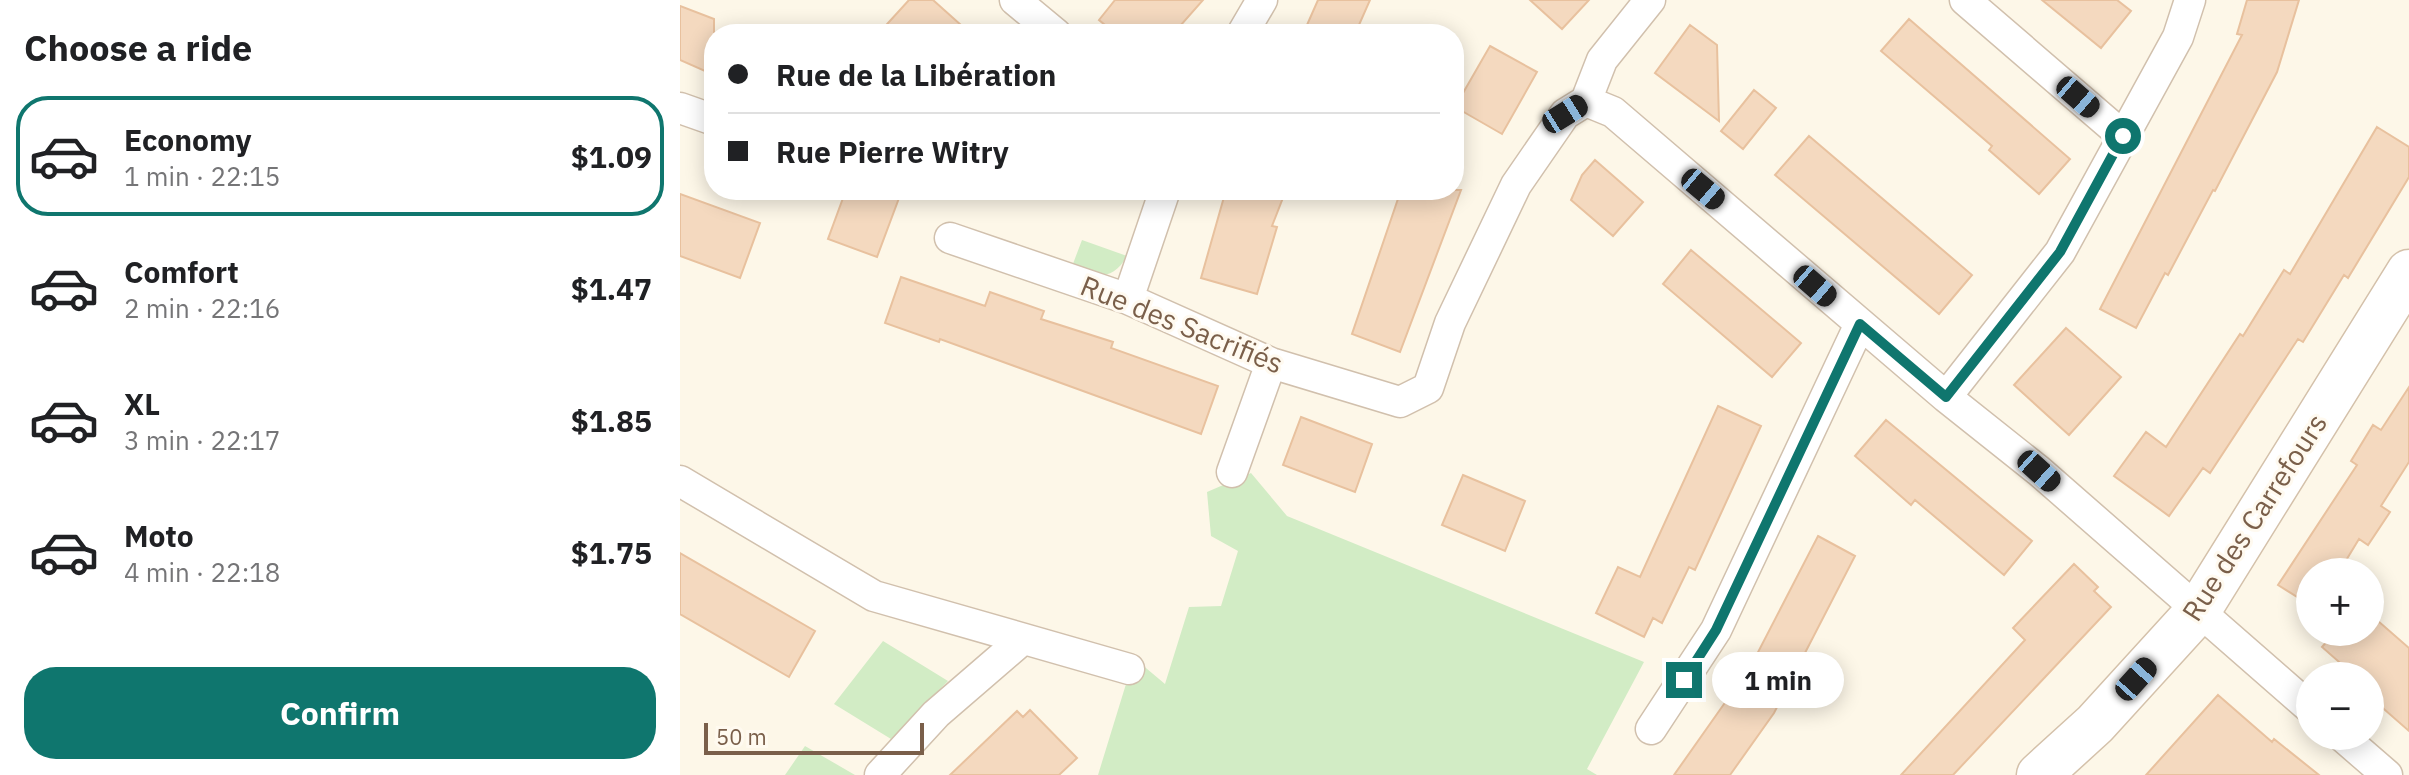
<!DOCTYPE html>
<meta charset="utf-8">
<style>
:root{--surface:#fff;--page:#f6f6f6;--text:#202124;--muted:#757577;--line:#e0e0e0;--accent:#0f766e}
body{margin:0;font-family:"IBM Plex Sans",sans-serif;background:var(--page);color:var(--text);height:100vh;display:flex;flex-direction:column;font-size:30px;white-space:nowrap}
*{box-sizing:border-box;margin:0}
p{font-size:26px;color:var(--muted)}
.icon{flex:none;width:44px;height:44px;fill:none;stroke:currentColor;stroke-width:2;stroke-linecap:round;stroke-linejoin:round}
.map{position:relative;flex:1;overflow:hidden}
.sheet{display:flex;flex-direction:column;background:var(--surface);width:680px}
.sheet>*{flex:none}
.guide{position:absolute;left:24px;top:24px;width:760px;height:176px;border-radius:32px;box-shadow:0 4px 20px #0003;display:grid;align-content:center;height:176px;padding:0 24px;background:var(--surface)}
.fabs{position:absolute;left:1616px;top:558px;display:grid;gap:16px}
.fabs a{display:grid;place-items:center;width:88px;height:88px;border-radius:50%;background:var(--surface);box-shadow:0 4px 20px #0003;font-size:40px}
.scale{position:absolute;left:24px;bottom:20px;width:220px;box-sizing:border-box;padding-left:8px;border:4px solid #7a5f4a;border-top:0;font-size:22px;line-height:28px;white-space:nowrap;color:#7a5f4a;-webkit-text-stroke:6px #fffaf0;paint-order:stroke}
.end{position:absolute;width:36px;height:36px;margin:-18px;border:10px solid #0f766e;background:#fff;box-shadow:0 0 0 4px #fff}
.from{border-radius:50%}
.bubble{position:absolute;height:56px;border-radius:28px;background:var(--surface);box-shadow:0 4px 20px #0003;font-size:26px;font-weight:700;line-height:56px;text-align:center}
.car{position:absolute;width:24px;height:48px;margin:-24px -12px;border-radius:10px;box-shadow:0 0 6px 2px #0007;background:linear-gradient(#222 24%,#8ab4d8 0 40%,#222 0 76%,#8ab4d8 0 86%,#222 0)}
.guide b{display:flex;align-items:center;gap:28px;height:76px;font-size:30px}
.guide b+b{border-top:2px solid var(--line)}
.guide i{width:20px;height:20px;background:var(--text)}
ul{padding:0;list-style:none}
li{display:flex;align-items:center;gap:24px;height:120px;margin:0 16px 12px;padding:0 8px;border:4px solid transparent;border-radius:32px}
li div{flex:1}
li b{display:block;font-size:30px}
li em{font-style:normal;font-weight:700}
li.on{border-color:var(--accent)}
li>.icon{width:72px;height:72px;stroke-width:1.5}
h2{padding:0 24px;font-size:36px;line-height:96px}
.button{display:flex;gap:16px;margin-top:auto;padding:16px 24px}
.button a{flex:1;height:92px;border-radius:32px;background:var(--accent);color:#fff;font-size:32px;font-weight:700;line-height:92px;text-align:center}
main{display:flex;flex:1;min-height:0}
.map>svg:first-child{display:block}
.green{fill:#d2ecc5}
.building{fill:#f4d9bf;stroke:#e8c19e;stroke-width:2}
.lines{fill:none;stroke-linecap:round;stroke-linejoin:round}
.street-casing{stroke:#d1c0ad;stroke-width:33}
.secondary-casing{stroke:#d4c1aa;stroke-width:47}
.street{stroke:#fff;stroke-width:30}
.secondary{stroke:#fff;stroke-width:44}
.route{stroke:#0f766e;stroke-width:10}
.labels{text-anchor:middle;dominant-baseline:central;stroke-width:6;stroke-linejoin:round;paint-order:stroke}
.street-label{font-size:28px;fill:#7a5f4a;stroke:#fffaf0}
</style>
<main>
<section class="sheet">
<h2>Choose a ride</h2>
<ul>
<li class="on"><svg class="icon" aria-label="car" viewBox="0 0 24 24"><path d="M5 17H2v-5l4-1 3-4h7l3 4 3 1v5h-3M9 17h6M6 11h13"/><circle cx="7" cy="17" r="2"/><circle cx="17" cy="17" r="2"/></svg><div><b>Economy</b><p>1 min · 22:15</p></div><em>$1.09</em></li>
<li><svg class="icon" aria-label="car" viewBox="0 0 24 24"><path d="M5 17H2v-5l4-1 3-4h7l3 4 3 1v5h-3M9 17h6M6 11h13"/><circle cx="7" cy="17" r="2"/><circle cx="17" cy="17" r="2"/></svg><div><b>Comfort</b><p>2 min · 22:16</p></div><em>$1.47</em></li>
<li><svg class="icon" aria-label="car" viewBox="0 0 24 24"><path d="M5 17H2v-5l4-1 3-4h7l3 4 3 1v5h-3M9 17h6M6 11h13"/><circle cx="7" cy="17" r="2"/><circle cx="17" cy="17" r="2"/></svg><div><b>XL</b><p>3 min · 22:17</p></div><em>$1.85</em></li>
<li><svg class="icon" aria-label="car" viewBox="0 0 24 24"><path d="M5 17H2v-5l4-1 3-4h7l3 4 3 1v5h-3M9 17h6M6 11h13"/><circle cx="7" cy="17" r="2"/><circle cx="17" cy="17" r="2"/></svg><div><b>Moto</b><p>4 min · 22:18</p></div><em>$1.75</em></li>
</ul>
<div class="button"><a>Confirm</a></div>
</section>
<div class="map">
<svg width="1729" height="775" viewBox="0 0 1729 775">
<rect width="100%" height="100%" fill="#fdf7e8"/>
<!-- green -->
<path class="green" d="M 402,240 L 447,256 C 433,281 415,278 391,269 Z
M 571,473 L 607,516 L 964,662 L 907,769 L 917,775 L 418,775 L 454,658 L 485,684 L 509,607 L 541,606 L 558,551 L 531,536 L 527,492 Z
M 203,641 L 268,681 L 211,739 L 154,704 Z
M 125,746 L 175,775 L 105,775 Z"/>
<!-- building -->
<path class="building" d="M 229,0 L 253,0 L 291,34 L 198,34 Z
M 435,0 L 523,0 L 493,34 L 436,34 L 419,20 Z
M 638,0 L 690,0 L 675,34 L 623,34 Z
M 850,0 L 909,0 L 882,29 Z
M 1362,0 L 1437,0 L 1451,11 L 1421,48 Z
M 1567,0 L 1619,0 L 1597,72 L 1535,191 L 1533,190 L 1488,275 L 1485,273 L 1456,328 L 1420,309 L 1562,35 L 1557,34 Z
M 0,6 L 34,19 L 34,75 L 0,60 Z
M 1229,19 L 1390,159 L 1359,194 L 1309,150 L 1312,146 L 1201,51 Z
M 1010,25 L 1037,45 L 1039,121 L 975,73 Z
M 810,46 L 857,72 L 822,134 L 775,107 Z
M 1074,90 L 1096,108 L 1063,149 L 1041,131 Z
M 1697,127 L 1729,147 L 1729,177 L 1668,278 L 1664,275 L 1623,342 L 1618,339 L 1530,473 L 1523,468 L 1489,516 L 1434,476 L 1466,432 L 1486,447 L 1560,334 L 1563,336 L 1604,270 L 1610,274 Z
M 1129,136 L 1292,275 L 1259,314 L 1095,175 Z
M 915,160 L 963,202 L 933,236 L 891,200 L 902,175 Z
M 166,190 L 222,190 L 197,257 L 148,239 Z
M 546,190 L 606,190 L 592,226 L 597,227 L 577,294 L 521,278 Z
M 721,190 L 781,190 L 720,352 L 672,334 Z
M 0,194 L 80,223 L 60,278 L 0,256 Z
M 1011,250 L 1121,343 L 1092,377 L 983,284 Z
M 221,277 L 305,306 L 310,292 L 364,311 L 361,319 L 433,342 L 431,348 L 538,386 L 521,434 L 260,339 L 259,342 L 205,323 Z
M 1386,328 L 1441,377 L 1389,435 L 1334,385 Z
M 1729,387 L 1729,462 L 1701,506 L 1710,512 L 1688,545 L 1679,539 L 1659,572 L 1630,572 L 1630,605 L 1598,585 L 1677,465 L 1671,461 L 1693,425 L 1701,430 Z
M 1038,406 L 1081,426 L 1015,570 L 1009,567 L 982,623 L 973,618 L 964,637 L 916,613 L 938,567 L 960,577 Z
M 621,417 L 692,444 L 675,492 L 603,465 Z
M 1206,420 L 1352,541 L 1324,575 L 1235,500 L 1231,505 L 1175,456 Z
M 783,475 L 845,501 L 825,551 L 762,525 Z
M 1138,536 L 1175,556 L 1094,713 L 1050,775 L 994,775 L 1056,687 L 1059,689 Z
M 0,553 L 135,631 L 109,677 L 0,614 Z
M 1394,564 L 1418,587 L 1414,591 L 1431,607 L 1273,775 L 1221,775 L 1345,640 L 1333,628 Z
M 1690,614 L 1729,648 L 1729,731 L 1697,703 L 1700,700 L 1690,691 L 1690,676 L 1675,676 L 1642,647 L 1655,632 L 1690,632 Z
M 1538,695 L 1592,742 L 1594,739 L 1639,775 L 1466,775 Z
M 350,710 L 397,758 L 379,775 L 270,775 L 337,711 L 343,717 Z"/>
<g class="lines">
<defs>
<path id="street" d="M 335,0 L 376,34
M 1285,0 L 1443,136
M 562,34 L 582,0
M 906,101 L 933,112 L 1266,397 L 1359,471 L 1630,708
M 0,108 L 34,120
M 270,238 L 448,299 L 591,363 L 720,402 L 748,388 L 770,323 L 836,185 L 885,114 L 906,101 L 922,60 L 970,0
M 448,299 L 485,190
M 1266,397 L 1380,252 L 1498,37 L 1510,0
M 552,472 L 591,363
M 0,481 L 194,596 L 449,669
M 971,729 L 1036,630 L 1180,324
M 1662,736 L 1707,775
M 200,775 L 256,714 L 343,639"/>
<path id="secondary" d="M 1359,775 L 1415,724 L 1518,611 L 1729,272"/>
</defs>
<!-- street casing -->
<use href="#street" class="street-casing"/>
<!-- secondary casing -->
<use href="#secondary" class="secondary-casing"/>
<!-- street -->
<use href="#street" class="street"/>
<!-- secondary -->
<use href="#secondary" class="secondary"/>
</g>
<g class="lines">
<!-- route -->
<path class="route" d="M 1004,680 L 1036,630 L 1180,324 L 1266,397 L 1380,252 L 1443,136"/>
</g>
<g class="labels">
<!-- street labels -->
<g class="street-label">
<text transform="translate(502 324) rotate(22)">Rue des Sacrifiés</text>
<text transform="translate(1574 517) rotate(-57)">Rue des Carrefours</text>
</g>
</g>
</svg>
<div class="fabs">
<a>+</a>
<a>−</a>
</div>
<div class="scale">50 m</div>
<i class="end from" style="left:1443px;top:136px"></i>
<i class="end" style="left:1004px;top:680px"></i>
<div class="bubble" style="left:1032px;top:652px;width:132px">1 min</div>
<i class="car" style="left:1398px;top:97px;rotate:131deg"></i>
<i class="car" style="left:885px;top:114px;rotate:58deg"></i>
<i class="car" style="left:1023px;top:189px;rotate:130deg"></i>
<i class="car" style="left:1135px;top:286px;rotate:131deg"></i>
<i class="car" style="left:1359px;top:471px;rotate:132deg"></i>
<i class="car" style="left:1456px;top:679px;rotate:42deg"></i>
<div class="guide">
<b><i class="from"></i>Rue de la Libération</b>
<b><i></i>Rue Pierre Witry</b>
</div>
</div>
</main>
